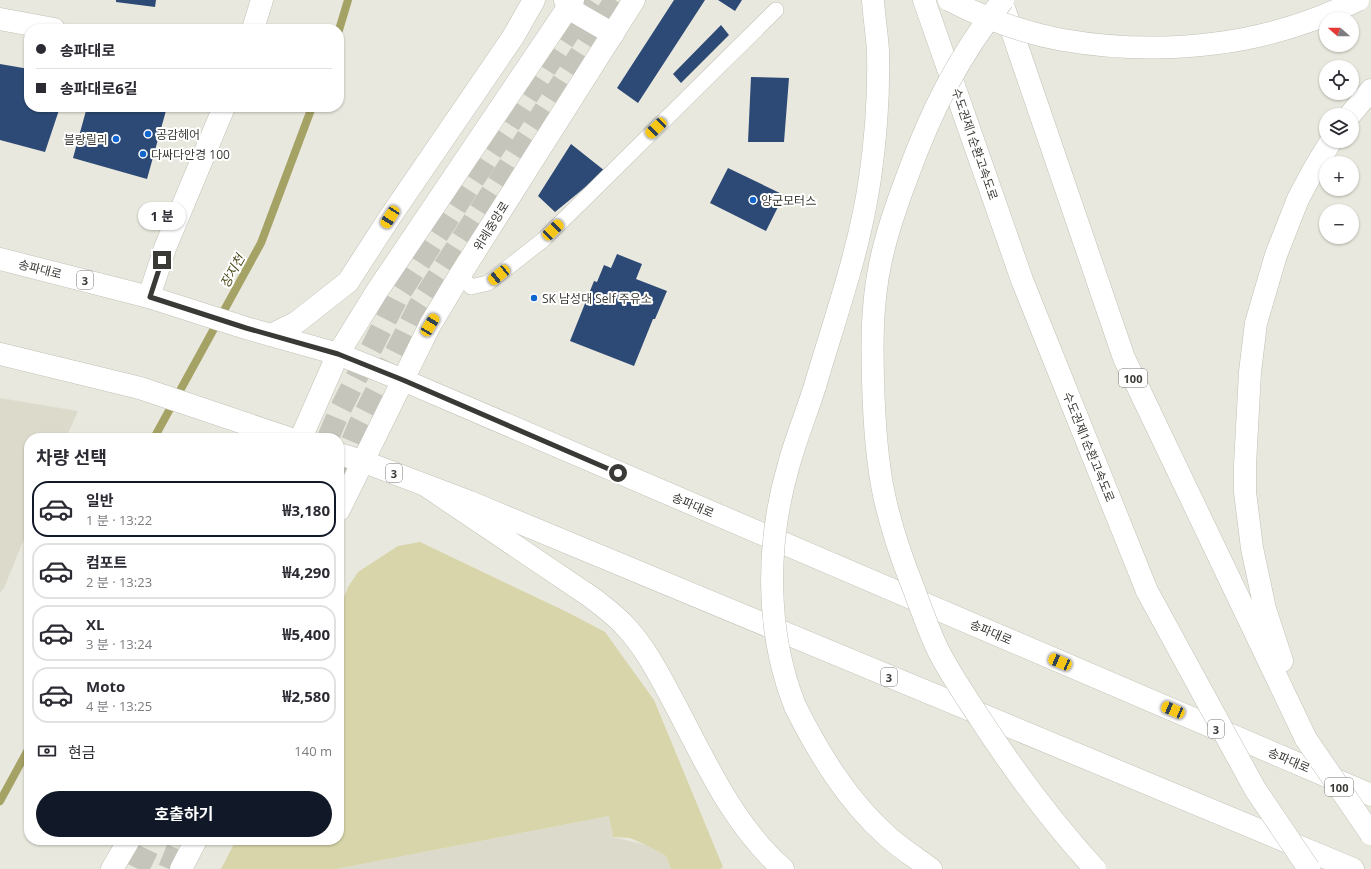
<!DOCTYPE html>
<html lang="ko">
<meta charset="utf-8">
<style>
:root{--surface:#fff;--page:#f7f7f7;--text:#2b2b33;--muted:#7c7c81;--line:#e1e1e2;--accent:#111827}
body{margin:0;font-family:"Open Sans","Noto Sans KR",sans-serif;background:var(--page);color:var(--text);height:100vh;display:flex;flex-direction:column;font-size:15px;white-space:nowrap}
*{box-sizing:border-box;margin:0}
p{font-size:13px;color:var(--muted)}
.icon{flex:none;width:22px;height:22px;fill:none;stroke:currentColor;stroke-width:2;stroke-linecap:round;stroke-linejoin:round}
.map{position:relative;flex:1;overflow:hidden}
.side{position:absolute;left:24px;top:433px;width:320px;height:412px;display:flex;flex-direction:column;background:var(--surface);border-radius:16px;box-shadow:0 1px 3px #0004}
.side>*{flex:none}
.top-card{position:absolute;left:24px;top:24px;width:320px;height:88px;border-radius:16px;box-shadow:0 1px 3px #0004;display:grid;align-content:center;height:88px;padding:0 12px;background:var(--surface)}
.needle{width:26px;rotate:290deg}
.controls{position:absolute;left:1319px;top:12px;display:grid;gap:8px}
.controls a{display:grid;place-items:center;width:40px;height:40px;border-radius:50%;background:var(--surface);box-shadow:0 1px 3px #0004;font-size:20px}
.end{position:absolute;width:18px;height:18px;margin:-9px;border:5px solid #393935;background:#fff;box-shadow:0 0 0 2px #fff}
.from{border-radius:50%}
.bubble{position:absolute;height:28px;border-radius:14px;background:var(--surface);box-shadow:0 1px 3px #0004;font-size:13px;font-weight:700;line-height:28px;text-align:center}
.car{position:absolute;width:12px;height:24px;margin:-12px -6px;border-radius:5px;box-shadow:0 0 3px 1px #0007;background:linear-gradient(#f5c518 24%,#345 0 40%,#f5c518 0 76%,#345 0 86%,#f5c518 0)}
.top-card b{display:flex;align-items:center;gap:14px;height:38px;font-size:15px}
.top-card b+b{border-top:1px solid var(--line)}
.top-card i{width:10px;height:10px;background:var(--text)}
ul{padding:0;list-style:none}
li{display:flex;align-items:center;gap:12px;height:56px;margin:0 8px 6px;padding:0 4px;border:2px solid var(--line);border-radius:16px}
li div{flex:1}
li b{display:block;font-size:15px}
li em{font-style:normal;font-weight:700}
li.selected{border-color:var(--accent)}
li>.icon{width:36px;height:36px;stroke-width:1.5}
h2{padding:0 12px;font-size:18px;line-height:48px}
.pay{display:flex;align-items:center;gap:10px;height:44px;padding:0 12px;font-size:15px}
.pay p{margin-inline-start:auto}
.button{display:flex;gap:8px;margin-top:auto;padding:8px 12px}
.button a{flex:1;height:46px;border-radius:24px;background:var(--accent);color:#fff;font-size:16px;font-weight:700;line-height:46px;text-align:center}
.map>svg:first-child{display:block}
.built{fill:#dcdbcb}
.green{fill:#d7d5a9}
.lines{fill:none;stroke-linecap:round;stroke-linejoin:round}
.stream{stroke:#a5a266;stroke-width:8}
.building{fill:#2c4a75}
.secondary-tunnel{stroke:#c6c5bc;stroke-width:22;stroke-dasharray:22 11;stroke-linecap:butt}
.lane-casing{stroke:#c1c1b7;stroke-width:16}
.street-casing{stroke:#c1c1b7;stroke-width:23}
.secondary-casing{stroke:#c1c1b7;stroke-width:23}
.primary-casing{stroke:#c1c1b7;stroke-width:23}
.highway-casing{stroke:#c1c1b7;stroke-width:23}
.lane{stroke:#fff;stroke-width:15}
.street{stroke:#fff;stroke-width:22}
.secondary{stroke:#fff;stroke-width:22}
.primary{stroke:#fff;stroke-width:22}
.highway{stroke:#fff;stroke-width:22}
.highway-bridge-casing{stroke:#c1c1b7;stroke-width:23;stroke-linecap:butt}
.highway-bridge{stroke:#fff;stroke-width:22}
.route{stroke:#393935;stroke-width:5}
.poi-dot{fill:#1065cf;stroke:#fff;stroke-width:1.5}
.labels{text-anchor:middle;dominant-baseline:central;stroke-width:4;stroke-linejoin:round;paint-order:stroke}
.shield{fill:#fff;stroke:#747472;stroke-width:1}
.shield-label{font-size:11px;font-weight:bold;fill:#393935}
.poi-label{font-size:12px;fill:#393935;stroke:#fff;text-anchor:start}
.street-label{font-size:12px;fill:#393935;stroke:#fff}
.water-label{font-size:13px;font-style:italic;fill:#4c491a;stroke:#fff}
</style>
<div class="map">
<svg width="1371" height="869" viewBox="0 0 1371 869">
<rect width="100%" height="100%" fill="#e9e8de"/>
<!-- built -->
<path class="built" d="M 0,398 L 78,411 L 66,438 L 29,438 L 29,527 L 4,588 L 0,593 Z
M 609,816 L 613,837 L 646,845 L 666,856 L 671,869 L 336,869 Z"/>
<!-- green -->
<path class="green" d="M 420,542 L 569,613 L 605,632 L 654,700 L 723,867 L 720,869 L 671,869 L 666,856 L 646,845 L 630,838 L 613,837 L 609,816 L 336,869 L 221,869 L 236,840 L 339,840 L 339,610 L 348,587 L 358,572 L 398,546 Z"/>
<g class="lines">
<!-- stream -->
<path class="stream" d="M 339,30 L 348,0
M 154,438 L 261,243 L 312,107
M 0,801 L 29,748"/>
</g>
<!-- building -->
<path class="building" d="M 116,0 L 156,0 L 155,7 L 116,2 Z
M 674,0 L 705,0 L 638,103 L 617,88 Z
M 718,0 L 742,0 L 735,11 Z
M 721,25 L 729,35 L 681,83 L 673,74 Z
M 0,64 L 29,69 L 29,107 L 60,107 L 45,152 L 0,140 Z
M 751,77 L 789,78 L 784,142 L 748,142 Z
M 87,107 L 167,107 L 147,179 L 73,158 Z
M 571,144 L 605,171 L 555,212 L 538,196 Z
M 728,168 L 784,195 L 766,231 L 710,203 Z
M 617,254 L 642,264 L 636,279 L 667,291 L 655,319 L 653,319 L 634,366 L 570,341 L 594,281 L 597,282 L 604,265 L 611,268 Z"/>
<g class="lines">
<!-- secondary-tunnel -->
<path class="secondary-tunnel" d="M 328,438 L 340,410 L 398,296 L 590,0
M 339,472 L 359,425 L 419,306 L 615,0
M 138,869 L 152,840
M 169,869 L 181,840"/>
<defs>
<path id="lane" d="M 460,275 L 471,287 L 488,283 L 543,240 L 776,10"/>
<path id="street" d="M 253,29 L 262,0
M 149,297 L 165,248 L 224,107"/>
<path id="secondary" d="M 0,19 L 54,29
M 301,438 L 338,354 L 377,291 L 573,0
M 339,510 L 430,325 L 460,275 L 634,0
M 112,869 L 129,840
M 181,869 L 196,840"/>
<path id="primary" d="M 0,259 L 149,297 L 246,328 L 338,354 L 403,380 L 1371,795
M 0,354 L 140,388 L 288,438
M 339,454 L 362,461 L 470,502 L 1353,869"/>
<path id="highway" d="M 565,0 L 568,8 L 613,34
M 924,0 L 1022,280 L 1147,591
M 1005,11 L 1124,358 L 1306,739
M 1350,115 L 1371,90
M 271,335 L 297,322 L 348,282 L 390,217 L 513,37 L 534,0
M 815,386 C 835,318 860,249 870,178 C 876,137 879,93 878,51 C 877,34 874,17 873,0
M 425,485 L 591,597 C 603,606 615,615 625,626 C 644,646 657,671 670,695 C 703,756 730,822 783,869
M 1282,661 L 1265,609 L 1252,548 L 1245,492 L 1245,465 L 1250,372 L 1256,323 L 1276,255 L 1298,199 L 1314,169 L 1331,141
M 795,706 C 819,754 847,800 887,836 C 900,848 916,858 931,869"/>
</defs>
<!-- lane casing -->
<use href="#lane" class="lane-casing"/>
<!-- street casing -->
<use href="#street" class="street-casing"/>
<!-- secondary casing -->
<use href="#secondary" class="secondary-casing"/>
<!-- primary casing -->
<use href="#primary" class="primary-casing"/>
<!-- highway casing -->
<use href="#highway" class="highway-casing"/>
<!-- lane -->
<use href="#lane" class="lane"/>
<!-- street -->
<use href="#street" class="street"/>
<!-- secondary -->
<use href="#secondary" class="secondary"/>
<!-- primary -->
<use href="#primary" class="primary"/>
<!-- highway -->
<use href="#highway" class="highway"/>
<defs>
<path id="highway-bridge" d="M 949,0 C 984,18 1024,33 1063,40 C 1162,57 1268,46 1358,0
M 1003,0 C 959,55 931,111 907,177 C 896,206 886,234 880,265 C 872,303 872,341 873,380 C 874,419 876,457 884,495 C 891,527 901,557 913,587 C 921,608 928,629 938,650 C 950,674 966,697 981,720 C 1015,772 1053,823 1095,869
M 1147,591 L 1255,789 L 1309,869
M 795,706 C 765,630 766,542 789,464 C 796,438 807,412 815,386
M 1306,739 L 1371,834"/>
</defs>
<!-- highway-bridge casing -->
<use href="#highway-bridge" class="highway-bridge-casing"/>
<!-- highway-bridge -->
<use href="#highway-bridge" class="highway-bridge"/>
</g>
<g class="lines">
<!-- route -->
<path class="route" d="M 162,260 L 150,297 L 246,328 L 338,354 L 403,380 L 618,473"/>
</g>
<!-- markers -->
<g class="poi-dot">
<circle cx="148" cy="134" r="4"/>
<circle cx="116" cy="139" r="4"/>
<circle cx="143" cy="154" r="4"/>
<circle cx="753" cy="200" r="4"/>
<circle cx="534" cy="298" r="4"/>
</g>
<g class="labels">
<!-- shield labels -->
<g class="shield">
<rect x="77" y="271" width="16" height="18" rx="3"/>
<rect x="1119" y="369" width="28" height="18" rx="3"/>
<rect x="386" y="464" width="16" height="18" rx="3"/>
<rect x="881" y="668" width="16" height="18" rx="3"/>
<rect x="1208" y="720" width="16" height="18" rx="3"/>
<rect x="1325" y="778" width="28" height="18" rx="3"/>
</g>
<g class="shield-label">
<text x="85" y="280">3</text>
<text x="1133" y="378">100</text>
<text x="394" y="473">3</text>
<text x="889" y="677">3</text>
<text x="1216" y="729">3</text>
<text x="1339" y="787">100</text>
</g>
<!-- poi labels -->
<g class="poi-label">
<text x="156" y="134">공감헤어</text>
<text x="108" y="139" text-anchor="end">블랑릴리</text>
<text x="151" y="154">다싸다안경 100</text>
<text x="761" y="200">양군모터스</text>
<text x="542" y="298">SK 남성대 Self 주유소</text>
</g>
<!-- street labels -->
<g class="street-label">
<text transform="translate(975 144) rotate(71)">수도권제1순환고속도로</text>
<text transform="translate(491 226) rotate(-58)">위례중앙로</text>
<text transform="translate(40 269) rotate(14)">송파대로</text>
<text transform="translate(1089 447) rotate(68)">수도권제1순환고속도로</text>
<text transform="translate(693 505) rotate(23)">송파대로</text>
<text transform="translate(991 632) rotate(23)">송파대로</text>
<text transform="translate(1289 760) rotate(23)">송파대로</text>
</g>
<!-- water labels -->
<g class="water-label">
<text transform="translate(232 271) rotate(-61)">장지천</text>
</g>
</g>
</svg>
<div class="controls">
<a><svg class="needle" viewBox="-14 -14 28 28"><path d="M0-13l5 13h-10z" fill="#e53935"/><path d="M0 13l5-13h-10z" fill="#7c7c81"/></svg></a>
<a><svg class="icon" aria-label="locate" viewBox="0 0 24 24"><circle cx="12" cy="12" r="6"/><path d="M12 2v4M12 18v4M2 12h4M18 12h4"/></svg></a>
<a><svg class="icon" aria-label="layers" viewBox="0 0 24 24"><path d="M12 4l9 5-9 5-9-5zM3 14l9 5 9-5"/></svg></a>
<a>+</a>
<a>−</a>
</div>
<i class="end from" style="left:618px;top:473px"></i>
<i class="end" style="left:162px;top:260px"></i>
<div class="bubble" style="left:138px;top:202px;width:48px">1 분</div>
<i class="car" style="left:656px;top:128px;rotate:226deg"></i>
<i class="car" style="left:390px;top:217px;rotate:213deg"></i>
<i class="car" style="left:553px;top:230px;rotate:46deg"></i>
<i class="car" style="left:499px;top:275px;rotate:231deg"></i>
<i class="car" style="left:430px;top:325px;rotate:31deg"></i>
<i class="car" style="left:1060px;top:662px;rotate:293deg"></i>
<i class="car" style="left:1173px;top:710px;rotate:293deg"></i>
<div class="top-card">
<b><i class="from"></i>송파대로</b>
<b><i></i>송파대로6길</b>
</div>
<section class="side">
<h2>차량 선택</h2>
<ul>
<li class="selected"><svg class="icon" aria-label="car" viewBox="0 0 24 24"><path d="M5 17H2v-5l4-1 3-4h7l3 4 3 1v5h-3M9 17h6M6 11h13"/><circle cx="7" cy="17" r="2"/><circle cx="17" cy="17" r="2"/></svg><div><b>일반</b><p>1 분 · 13:22</p></div><em>₩3,180</em></li>
<li><svg class="icon" aria-label="car" viewBox="0 0 24 24"><path d="M5 17H2v-5l4-1 3-4h7l3 4 3 1v5h-3M9 17h6M6 11h13"/><circle cx="7" cy="17" r="2"/><circle cx="17" cy="17" r="2"/></svg><div><b>컴포트</b><p>2 분 · 13:23</p></div><em>₩4,290</em></li>
<li><svg class="icon" aria-label="car" viewBox="0 0 24 24"><path d="M5 17H2v-5l4-1 3-4h7l3 4 3 1v5h-3M9 17h6M6 11h13"/><circle cx="7" cy="17" r="2"/><circle cx="17" cy="17" r="2"/></svg><div><b>XL</b><p>3 분 · 13:24</p></div><em>₩5,400</em></li>
<li><svg class="icon" aria-label="car" viewBox="0 0 24 24"><path d="M5 17H2v-5l4-1 3-4h7l3 4 3 1v5h-3M9 17h6M6 11h13"/><circle cx="7" cy="17" r="2"/><circle cx="17" cy="17" r="2"/></svg><div><b>Moto</b><p>4 분 · 13:25</p></div><em>₩2,580</em></li>
</ul>
<div class="pay"><svg class="icon" aria-label="cash" viewBox="0 0 24 24"><path d="M3 7h18v10H3z"/><circle cx="12" cy="12" r="2"/></svg>현금<p>140 m</p></div>
<div class="button"><a>호출하기</a></div>
</section>
</div>
